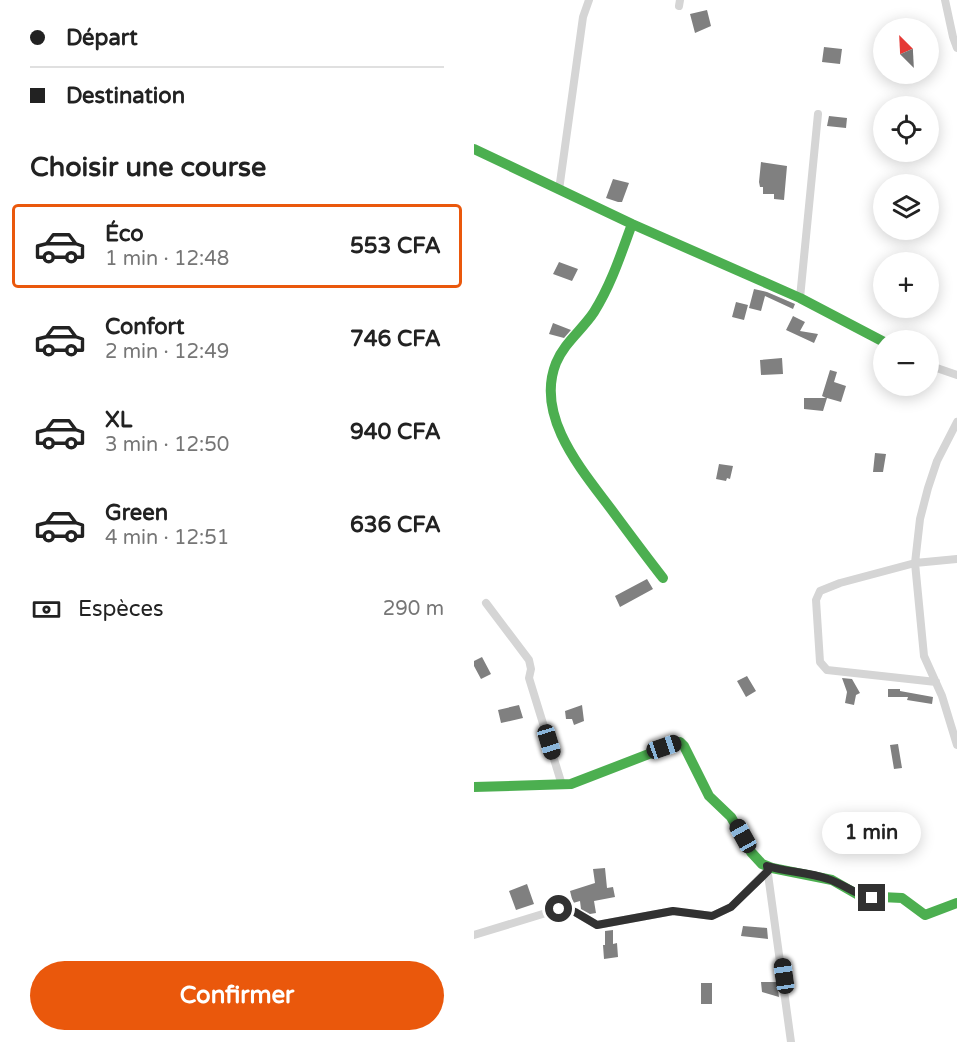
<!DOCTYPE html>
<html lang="fr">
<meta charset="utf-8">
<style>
:root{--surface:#fff;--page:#f2f2f2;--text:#222;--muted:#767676;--line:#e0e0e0;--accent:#ea580c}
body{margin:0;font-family:"Varela Round",sans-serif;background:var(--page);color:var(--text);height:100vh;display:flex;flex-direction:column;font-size:22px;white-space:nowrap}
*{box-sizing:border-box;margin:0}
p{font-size:20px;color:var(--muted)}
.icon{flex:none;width:33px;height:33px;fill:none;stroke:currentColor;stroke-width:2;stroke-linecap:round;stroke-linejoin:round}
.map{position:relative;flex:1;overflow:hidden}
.panel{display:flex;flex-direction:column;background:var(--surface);width:474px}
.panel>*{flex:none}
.hud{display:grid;align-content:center;height:132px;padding:0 30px;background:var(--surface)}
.needle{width:39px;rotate:336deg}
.tools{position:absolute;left:399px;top:18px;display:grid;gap:12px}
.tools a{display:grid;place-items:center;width:66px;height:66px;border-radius:50%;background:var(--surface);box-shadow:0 3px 15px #0003;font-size:30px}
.end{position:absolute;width:27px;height:27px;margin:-14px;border:8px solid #313131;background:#fff;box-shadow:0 0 0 3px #fff}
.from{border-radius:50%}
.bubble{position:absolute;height:42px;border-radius:21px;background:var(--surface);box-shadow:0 3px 15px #0003;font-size:20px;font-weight:700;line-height:42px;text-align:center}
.car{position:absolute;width:18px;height:36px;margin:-18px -9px;border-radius:8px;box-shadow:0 0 4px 2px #0007;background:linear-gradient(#222 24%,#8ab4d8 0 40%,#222 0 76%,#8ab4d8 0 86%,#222 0)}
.hud b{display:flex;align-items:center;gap:21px;height:57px;font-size:22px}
.hud b+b{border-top:2px solid var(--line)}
.hud i{width:15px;height:15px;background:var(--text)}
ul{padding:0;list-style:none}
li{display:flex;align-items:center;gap:18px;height:84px;margin:0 12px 9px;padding:0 18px;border:3px solid transparent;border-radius:6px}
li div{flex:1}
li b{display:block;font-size:22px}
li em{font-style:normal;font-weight:700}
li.active{border-color:var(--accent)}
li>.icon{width:54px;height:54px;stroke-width:1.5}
h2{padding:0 30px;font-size:27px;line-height:72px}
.pay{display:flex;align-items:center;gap:15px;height:66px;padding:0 30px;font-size:22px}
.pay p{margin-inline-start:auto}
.primary-button{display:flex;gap:12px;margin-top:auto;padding:12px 30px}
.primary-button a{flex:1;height:69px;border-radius:36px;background:var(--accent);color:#fff;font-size:24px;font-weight:700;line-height:69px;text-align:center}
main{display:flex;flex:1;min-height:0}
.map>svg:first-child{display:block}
.building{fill:#808080}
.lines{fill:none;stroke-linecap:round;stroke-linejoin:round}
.street{stroke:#d5d5d5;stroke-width:8}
.fast{stroke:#4caf50;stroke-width:10}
.route{stroke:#313131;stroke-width:8}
</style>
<main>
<section class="panel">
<div class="hud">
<b><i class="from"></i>Départ</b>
<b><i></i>Destination</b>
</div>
<h2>Choisir une course</h2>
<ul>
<li class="active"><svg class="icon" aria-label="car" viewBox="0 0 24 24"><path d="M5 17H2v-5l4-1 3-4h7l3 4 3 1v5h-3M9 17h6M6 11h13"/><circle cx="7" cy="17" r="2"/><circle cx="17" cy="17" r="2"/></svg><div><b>Éco</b><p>1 min · 12:48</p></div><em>553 CFA</em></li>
<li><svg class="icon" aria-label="car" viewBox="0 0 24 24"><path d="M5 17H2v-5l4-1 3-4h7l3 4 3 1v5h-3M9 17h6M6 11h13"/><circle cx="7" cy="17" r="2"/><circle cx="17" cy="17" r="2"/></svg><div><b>Confort</b><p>2 min · 12:49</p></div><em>746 CFA</em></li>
<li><svg class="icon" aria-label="car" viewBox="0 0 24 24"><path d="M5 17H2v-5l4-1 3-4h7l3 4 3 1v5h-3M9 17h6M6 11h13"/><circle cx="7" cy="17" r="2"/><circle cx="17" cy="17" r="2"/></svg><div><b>XL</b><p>3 min · 12:50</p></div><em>940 CFA</em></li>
<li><svg class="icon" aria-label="car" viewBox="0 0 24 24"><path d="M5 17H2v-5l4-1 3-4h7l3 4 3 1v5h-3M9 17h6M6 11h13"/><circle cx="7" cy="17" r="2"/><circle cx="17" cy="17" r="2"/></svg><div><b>Green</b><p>4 min · 12:51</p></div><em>636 CFA</em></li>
</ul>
<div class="pay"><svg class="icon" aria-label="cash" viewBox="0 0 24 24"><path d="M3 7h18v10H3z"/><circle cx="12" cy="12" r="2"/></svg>Espèces<p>290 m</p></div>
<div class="primary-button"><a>Confirmer</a></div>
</section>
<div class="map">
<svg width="483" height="1042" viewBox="0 0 483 1042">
<rect width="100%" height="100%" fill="#fff"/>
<!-- building -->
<path class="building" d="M 233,10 L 237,26 L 221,33 L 216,14 Z
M 350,47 L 368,49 L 366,64 L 348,62 Z
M 355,116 L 373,118 L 372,128 L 353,126 Z
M 287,162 L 313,166 L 310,200 L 300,199 L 300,194 L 289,194 L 289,187 L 286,187 L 285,182 Z
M 139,179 L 155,183 L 148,202 L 144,202 L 132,198 Z
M 85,262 L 104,269 L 98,281 L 79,274 Z
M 280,289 L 293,292 L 321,304 L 319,309 L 291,296 L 287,311 L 275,308 Z
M 262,302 L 274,305 L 270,320 L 258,317 Z
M 319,316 L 331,322 L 326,331 L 344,334 L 340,343 L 312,330 Z
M 79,323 L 97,330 L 90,338 L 75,334 Z
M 308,358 L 309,374 L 287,375 L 286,360 Z
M 356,370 L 363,372 L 360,382 L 372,386 L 367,402 L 353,398 L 349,411 L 330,409 L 330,398 L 352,398 L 348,396 Z
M 401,453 L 412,454 L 409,472 L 399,472 Z
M 245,464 L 259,466 L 256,479 L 253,478 L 252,481 L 242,479 Z
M 173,579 L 179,589 L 146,607 L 141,596 Z
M 8,657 L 17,674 L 7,679 L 0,666 L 0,661 Z
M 273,676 L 282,691 L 272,697 L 263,681 Z
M 368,678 L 378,679 L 386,693 L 382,695 L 380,705 L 371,703 L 373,692 Z
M 414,689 L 426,689 L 426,691 L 459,697 L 458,704 L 433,700 L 434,697 L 414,697 Z
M 45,705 L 49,718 L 27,723 L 24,710 Z
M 108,705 L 110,721 L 100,725 L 98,719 L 92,719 L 91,711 Z
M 424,744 L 428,768 L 420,769 L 416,745 Z
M 131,868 L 133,888 L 139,887 L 141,897 L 120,901 L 122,913 L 116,914 L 107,909 L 106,901 L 99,903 L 96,891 L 121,883 L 119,869 Z
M 53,884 L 60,904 L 42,910 L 35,891 Z
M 269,926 L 293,928 L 294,939 L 267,936 Z
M 139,930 L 139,944 L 143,943 L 144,957 L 130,959 L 129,945 L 131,945 L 131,931 Z
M 287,982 L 303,982 L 305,997 L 288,992 Z
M 227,983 L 238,983 L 238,1004 L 227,1004 Z"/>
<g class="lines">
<!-- street -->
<path class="street" d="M 471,0 L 479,37 L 483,48
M 205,6 L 206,0
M 85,190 L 109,17 L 115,0
M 326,298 L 344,114
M 454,365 L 483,375
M 483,422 L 463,461 L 454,488 L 446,519 L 441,563 L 450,656 L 468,696 L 483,745
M 12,603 L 55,660 L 57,669 L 55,678 L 88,785
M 462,682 L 353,670 L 346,662 L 342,600 L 346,591 L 366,583 L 441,563 L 483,559
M 293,867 L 317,1042
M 0,935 L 85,909 L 93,909 L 101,912 L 123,925 L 199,911 L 238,916 L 257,907 L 293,871"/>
<!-- fast -->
<path class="fast" d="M 0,149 L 158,224 L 326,298 L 410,342
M 158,224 C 147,254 137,285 120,312 C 109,329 90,343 82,363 C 61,416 107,469 137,509 C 154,532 171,555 189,578
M 0,787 L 97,784 L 206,742 L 210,746 L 235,796 L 257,817 L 277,852 L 288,864 L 298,868 L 358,880 L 386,896 L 428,898 L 451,915 L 483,903"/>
</g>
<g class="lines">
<!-- route -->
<path class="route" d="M 85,909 L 93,909 L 101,912 L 123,925 L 199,911 L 238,916 L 257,907 L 294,871 L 293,866 C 313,872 334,872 354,879 C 370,884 381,895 398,898"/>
</g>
</svg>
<div class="tools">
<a><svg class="needle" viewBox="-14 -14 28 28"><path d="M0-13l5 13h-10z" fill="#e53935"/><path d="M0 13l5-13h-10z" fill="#767676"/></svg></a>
<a><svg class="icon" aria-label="locate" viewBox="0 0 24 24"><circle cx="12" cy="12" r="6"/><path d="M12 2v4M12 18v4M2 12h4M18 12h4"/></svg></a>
<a><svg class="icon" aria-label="layers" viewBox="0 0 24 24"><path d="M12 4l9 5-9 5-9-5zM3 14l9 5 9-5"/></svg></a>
<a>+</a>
<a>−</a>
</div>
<i class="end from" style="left:85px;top:909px"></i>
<i class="end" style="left:398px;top:898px"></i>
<div class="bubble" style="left:348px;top:812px;width:99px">1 min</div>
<i class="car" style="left:75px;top:742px;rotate:163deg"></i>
<i class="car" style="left:190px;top:747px;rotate:71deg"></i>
<i class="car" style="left:269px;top:836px;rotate:331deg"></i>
<i class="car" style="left:310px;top:976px;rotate:352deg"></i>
</div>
</main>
